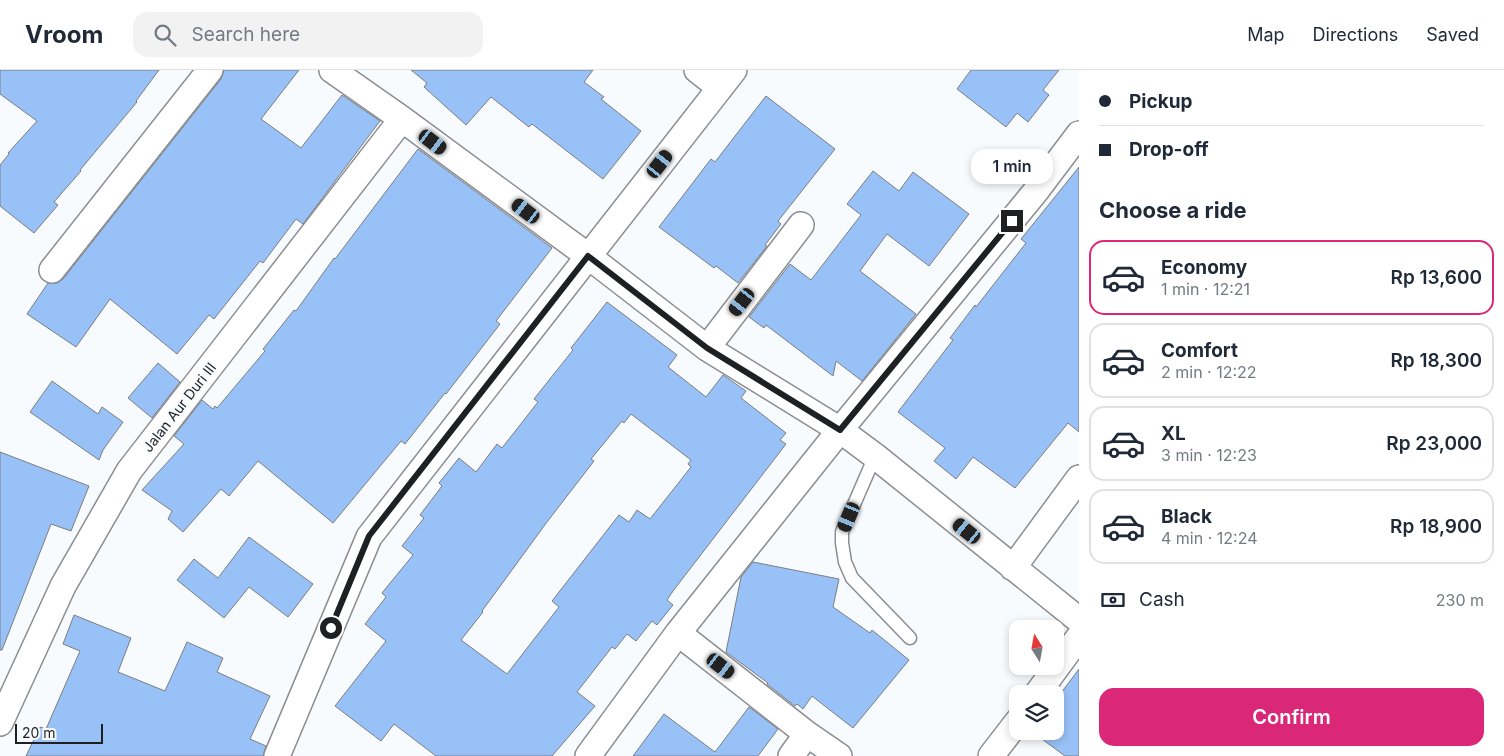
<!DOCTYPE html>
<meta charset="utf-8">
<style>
:root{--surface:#fff;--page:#f2f2f3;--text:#1f2937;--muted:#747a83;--line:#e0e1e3;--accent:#db2777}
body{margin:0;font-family:Inter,sans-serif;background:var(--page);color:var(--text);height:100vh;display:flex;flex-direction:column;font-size:19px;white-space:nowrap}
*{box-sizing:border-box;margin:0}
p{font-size:16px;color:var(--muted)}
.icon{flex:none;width:28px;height:28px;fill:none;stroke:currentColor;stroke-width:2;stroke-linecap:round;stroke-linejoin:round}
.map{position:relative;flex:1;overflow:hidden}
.details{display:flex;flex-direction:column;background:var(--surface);width:425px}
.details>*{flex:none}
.top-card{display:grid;align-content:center;height:110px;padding:0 20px;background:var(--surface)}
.needle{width:32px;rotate:349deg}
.controls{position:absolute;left:1009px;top:550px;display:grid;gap:10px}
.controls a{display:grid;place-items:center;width:55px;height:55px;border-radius:10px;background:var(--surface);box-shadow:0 2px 8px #0003;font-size:25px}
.scale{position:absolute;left:15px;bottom:12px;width:88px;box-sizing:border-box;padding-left:5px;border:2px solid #1f2021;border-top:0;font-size:14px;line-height:18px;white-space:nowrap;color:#1f2021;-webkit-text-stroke:4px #f8fbfe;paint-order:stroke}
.end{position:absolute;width:22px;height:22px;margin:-11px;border:6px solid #1f2021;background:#fff;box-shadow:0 0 0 2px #fff}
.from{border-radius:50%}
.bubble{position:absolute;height:35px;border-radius:15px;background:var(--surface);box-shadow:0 2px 8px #0003;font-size:16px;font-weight:600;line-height:35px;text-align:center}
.car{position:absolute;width:15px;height:30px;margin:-15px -8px;border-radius:6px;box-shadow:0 0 4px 1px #0007;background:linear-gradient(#222 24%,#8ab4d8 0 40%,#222 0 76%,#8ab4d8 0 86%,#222 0)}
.top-card b{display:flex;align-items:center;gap:18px;height:48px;font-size:19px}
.top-card b+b{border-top:1px solid var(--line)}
.top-card i{width:12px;height:12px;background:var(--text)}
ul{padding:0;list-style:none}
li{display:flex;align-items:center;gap:15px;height:75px;margin:0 10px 8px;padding:0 10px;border:2px solid var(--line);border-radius:15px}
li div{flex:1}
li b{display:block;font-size:19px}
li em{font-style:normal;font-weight:600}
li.current{border-color:var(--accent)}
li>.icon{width:45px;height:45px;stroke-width:1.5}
h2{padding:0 20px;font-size:22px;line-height:60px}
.pay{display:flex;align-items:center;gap:12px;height:55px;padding:0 20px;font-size:19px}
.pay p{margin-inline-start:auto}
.button{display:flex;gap:10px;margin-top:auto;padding:10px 20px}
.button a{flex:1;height:58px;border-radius:15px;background:var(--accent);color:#fff;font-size:20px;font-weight:600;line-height:58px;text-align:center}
header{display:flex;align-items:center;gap:30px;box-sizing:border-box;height:70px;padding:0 25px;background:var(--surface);border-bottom:1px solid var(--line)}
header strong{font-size:24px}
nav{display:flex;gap:28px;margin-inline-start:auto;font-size:18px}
.search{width:350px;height:45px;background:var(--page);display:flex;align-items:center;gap:12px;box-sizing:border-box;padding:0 18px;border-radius:15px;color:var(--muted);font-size:19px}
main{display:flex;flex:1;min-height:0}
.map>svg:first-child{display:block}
.building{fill:#98c1f7;stroke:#7b7e81;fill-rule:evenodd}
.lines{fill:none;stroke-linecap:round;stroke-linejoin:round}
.lane-casing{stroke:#8b8d90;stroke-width:15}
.street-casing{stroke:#8b8d90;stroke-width:28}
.lane{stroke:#fff;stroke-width:12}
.street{stroke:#fff;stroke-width:25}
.route{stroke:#1f2021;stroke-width:6}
.labels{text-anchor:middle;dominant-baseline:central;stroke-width:5;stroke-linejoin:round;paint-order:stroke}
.street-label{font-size:14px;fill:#1f2021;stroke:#f8fbfe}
</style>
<header>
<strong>Vroom</strong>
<div class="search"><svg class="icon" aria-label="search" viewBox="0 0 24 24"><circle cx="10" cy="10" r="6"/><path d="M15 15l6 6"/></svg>Search here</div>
<nav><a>Map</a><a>Directions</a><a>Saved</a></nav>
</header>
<main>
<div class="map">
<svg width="1079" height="686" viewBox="0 0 1079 686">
<rect width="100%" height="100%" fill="#f8fbfe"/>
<!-- building -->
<path class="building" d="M 0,0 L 159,0 L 136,31 L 137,32 L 80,100 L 81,101 L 54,132 L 58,135 L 34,163 L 0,136 L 0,95 L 9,84 L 8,83 L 37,51 L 0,24 Z
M 224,0 L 299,0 L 261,49 L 301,78 L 342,25 L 380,51 L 303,154 L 296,149 L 263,193 L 260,191 L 214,249 L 209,245 L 177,284 L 110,229 L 76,277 L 27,244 L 48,213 L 57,213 L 63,209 L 221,9 Z
M 411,0 L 593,0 L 584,12 L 604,27 L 601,29 L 641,61 L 603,109 L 532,54 L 529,57 L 491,27 L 466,55 L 424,17 L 427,13 Z
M 971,0 L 1059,0 L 1043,20 L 1049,25 L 1028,52 L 1017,43 L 1006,57 L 957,19 Z
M 766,26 L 835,79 L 778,151 L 781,154 L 765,175 L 767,176 L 738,213 L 716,196 L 714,198 L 659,157 L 711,89 L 715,92 Z
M 418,79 L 552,178 L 496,251 L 500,254 L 446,324 L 445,323 L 405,374 L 401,371 L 333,453 L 258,391 L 229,426 L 221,419 L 183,462 L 168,449 L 172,441 L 142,420 L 184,374 L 174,366 L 202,330 L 213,339 L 215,336 L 217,338 L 265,281 L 263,279 L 294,240 L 296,241 L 334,188 L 335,189 Z
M 1079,97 L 1079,362 L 1068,353 L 1015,418 L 973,387 L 956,409 L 934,391 L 945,378 L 898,342 L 953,270 L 950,268 L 975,235 L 976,237 L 1026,173 L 1021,169 Z
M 873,101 L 899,121 L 913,102 L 969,144 L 929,196 L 887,164 L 860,201 L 916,244 L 862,311 L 836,291 L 833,306 L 766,255 L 764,258 L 749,247 L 790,194 L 811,210 L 861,145 L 847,134 Z
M 607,232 L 677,285 L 668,297 L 706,327 L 723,305 L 746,321 L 741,328 L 786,363 L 780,370 L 786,374 L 673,521 L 667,530 L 673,535 L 657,555 L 652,551 L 636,571 L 627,564 L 615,579 L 612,577 L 577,622 L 595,636 L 552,686 L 436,686 L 394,654 L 381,671 L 335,636 L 386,571 L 365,554 L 386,527 L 382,523 L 413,485 L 402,476 L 424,448 L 420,445 L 442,416 L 439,413 L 459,388 L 476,402 L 497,374 L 502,378 L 538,332 L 534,329 L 573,280 L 571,278 ZM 631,344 L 691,390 L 688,394 L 691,397 L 650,449 L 637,440 L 629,452 L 619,445 L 552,531 L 559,537 L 507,604 L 461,570 L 483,542 L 482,541 L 547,452 L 594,391 L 591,389 L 622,351 L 624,353 Z
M 158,293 L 180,312 L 152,348 L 128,328 Z
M 52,311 L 98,344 L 102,337 L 123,352 L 103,380 L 99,390 L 30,342 Z
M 0,382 L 89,416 L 71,461 L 51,454 L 2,580 L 0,580 Z
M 249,467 L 313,514 L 288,547 L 249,517 L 224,548 L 177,510 L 194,489 L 218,508 Z
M 753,492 L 839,509 L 833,537 L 870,563 L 872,560 L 909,590 L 853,658 L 812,626 L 803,639 L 797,634 L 795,636 L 767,614 L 768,613 L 726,582 L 741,507 Z
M 74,545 L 131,568 L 118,602 L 165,621 L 187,572 L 223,588 L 217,602 L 270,626 L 250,669 L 266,676 L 263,686 L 26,686 L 40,657 L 46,659 L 80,581 L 63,574 Z
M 1079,599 L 1079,686 L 1065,686 L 1031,661 L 1055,661 L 1055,631 Z
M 749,637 L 778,659 L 758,686 L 633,686 L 664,644 L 715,682 Z"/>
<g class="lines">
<defs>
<path id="lane" d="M 875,386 L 842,462 L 842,473 L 845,492 L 852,508 L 910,568"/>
<path id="street" d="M 332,0 L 402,49 L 588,186 L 707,278 L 840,360 L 875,386 L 1079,550
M 697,0 L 720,18
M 52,200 L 210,0
M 707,278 L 801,155
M 1013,498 L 1079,408
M 678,563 L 807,664 L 839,686
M 1037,624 L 1079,567
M 0,653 L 63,516 L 129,401 L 402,49
M 277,686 L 369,467 L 734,0
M 588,686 L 678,563 L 840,360 L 1036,121 L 1079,64
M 791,686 L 807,664
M 991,686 L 1018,651"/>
</defs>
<!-- lane casing -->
<use href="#lane" class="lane-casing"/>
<!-- street casing -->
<use href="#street" class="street-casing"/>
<!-- lane -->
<use href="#lane" class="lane"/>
<!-- street -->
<use href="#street" class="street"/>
</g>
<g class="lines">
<!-- route -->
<path class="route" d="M 331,558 L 369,466 L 588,186 L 707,278 L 840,360 L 1012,151"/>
</g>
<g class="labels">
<!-- street labels -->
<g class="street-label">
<text transform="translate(179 337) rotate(-52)">Jalan Aur Duri III</text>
</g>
</g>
</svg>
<div class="controls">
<a><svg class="needle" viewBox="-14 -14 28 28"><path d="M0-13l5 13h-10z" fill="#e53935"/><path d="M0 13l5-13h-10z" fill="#747a83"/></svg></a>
<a><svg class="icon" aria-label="layers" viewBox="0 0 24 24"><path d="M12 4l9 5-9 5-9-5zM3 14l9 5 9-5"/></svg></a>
</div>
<div class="scale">20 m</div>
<i class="end from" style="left:331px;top:558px"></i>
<i class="end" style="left:1012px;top:151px"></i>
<div class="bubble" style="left:971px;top:79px;width:82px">1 min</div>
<i class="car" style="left:433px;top:72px;rotate:127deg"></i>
<i class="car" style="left:660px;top:94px;rotate:38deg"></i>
<i class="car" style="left:526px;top:141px;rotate:307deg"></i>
<i class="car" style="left:742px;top:232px;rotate:218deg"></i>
<i class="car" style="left:849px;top:447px;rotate:203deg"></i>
<i class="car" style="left:967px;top:461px;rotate:309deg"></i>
<i class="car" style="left:721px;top:596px;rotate:128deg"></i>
</div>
<section class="details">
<div class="top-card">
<b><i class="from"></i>Pickup</b>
<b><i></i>Drop-off</b>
</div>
<h2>Choose a ride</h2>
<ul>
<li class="current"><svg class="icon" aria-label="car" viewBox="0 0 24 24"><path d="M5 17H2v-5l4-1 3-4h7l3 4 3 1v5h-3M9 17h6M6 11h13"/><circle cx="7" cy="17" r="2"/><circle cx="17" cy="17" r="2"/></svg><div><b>Economy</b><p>1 min · 12:21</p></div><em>Rp 13,600</em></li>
<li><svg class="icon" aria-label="car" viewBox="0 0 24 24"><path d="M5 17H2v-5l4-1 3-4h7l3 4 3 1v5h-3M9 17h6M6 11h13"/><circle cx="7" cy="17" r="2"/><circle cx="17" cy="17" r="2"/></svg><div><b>Comfort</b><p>2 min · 12:22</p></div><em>Rp 18,300</em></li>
<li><svg class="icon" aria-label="car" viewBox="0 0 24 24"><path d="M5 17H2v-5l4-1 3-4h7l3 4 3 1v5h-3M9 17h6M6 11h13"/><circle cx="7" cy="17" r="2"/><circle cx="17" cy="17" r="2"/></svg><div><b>XL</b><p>3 min · 12:23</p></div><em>Rp 23,000</em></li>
<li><svg class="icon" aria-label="car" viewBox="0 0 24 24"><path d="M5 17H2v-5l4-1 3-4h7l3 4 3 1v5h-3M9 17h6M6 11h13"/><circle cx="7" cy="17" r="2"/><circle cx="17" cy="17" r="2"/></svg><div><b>Black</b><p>4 min · 12:24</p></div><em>Rp 18,900</em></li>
</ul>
<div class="pay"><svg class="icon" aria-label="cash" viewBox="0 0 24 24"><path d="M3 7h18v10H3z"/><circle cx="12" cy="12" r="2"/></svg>Cash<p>230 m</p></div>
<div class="button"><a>Confirm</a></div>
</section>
</main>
